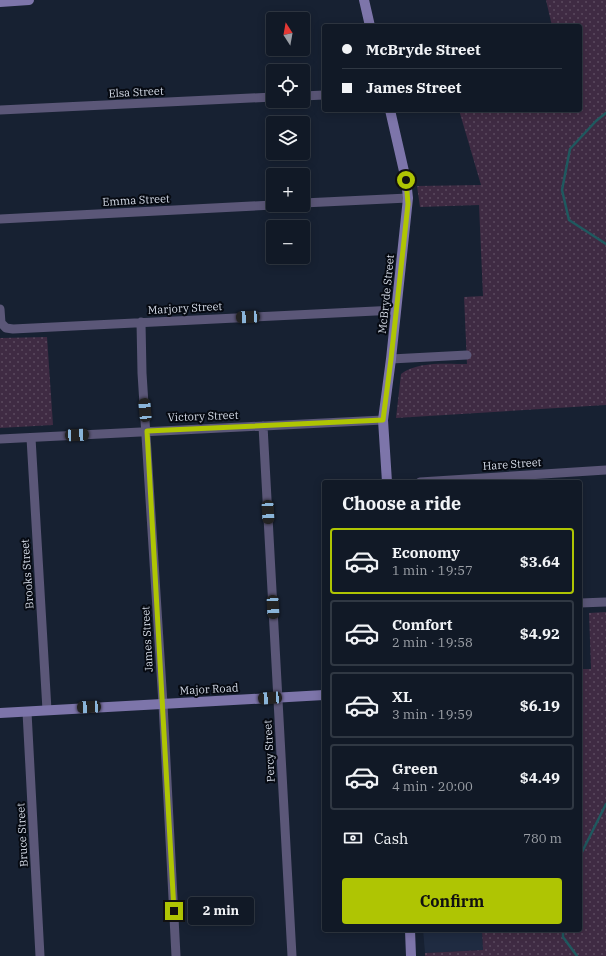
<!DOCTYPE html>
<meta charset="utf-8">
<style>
:root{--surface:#111926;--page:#1a222e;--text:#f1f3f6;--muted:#9ca0a7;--line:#303843;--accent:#afc503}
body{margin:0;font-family:"IBM Plex Serif",serif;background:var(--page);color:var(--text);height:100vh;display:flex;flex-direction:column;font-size:15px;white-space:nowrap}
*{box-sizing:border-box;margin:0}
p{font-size:13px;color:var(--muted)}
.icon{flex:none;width:22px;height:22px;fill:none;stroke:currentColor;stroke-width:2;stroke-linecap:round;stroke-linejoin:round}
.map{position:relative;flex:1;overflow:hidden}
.panel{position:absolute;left:322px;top:480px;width:260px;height:452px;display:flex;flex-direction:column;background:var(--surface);border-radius:4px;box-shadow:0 2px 10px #0003,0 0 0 1px var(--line)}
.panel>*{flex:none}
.hud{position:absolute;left:322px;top:24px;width:260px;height:88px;border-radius:4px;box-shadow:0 2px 10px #0003,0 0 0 1px var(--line);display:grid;align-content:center;height:88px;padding:0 20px;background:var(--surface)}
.needle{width:26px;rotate:349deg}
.controls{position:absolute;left:266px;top:12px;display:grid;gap:8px}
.controls a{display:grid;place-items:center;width:44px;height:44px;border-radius:4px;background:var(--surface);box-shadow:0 2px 10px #0003,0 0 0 1px var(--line);font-size:20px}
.end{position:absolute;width:18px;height:18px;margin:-9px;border:5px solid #afc503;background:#111;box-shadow:0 0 0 2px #111}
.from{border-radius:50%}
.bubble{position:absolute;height:28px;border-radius:4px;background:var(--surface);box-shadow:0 2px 10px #0003,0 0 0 1px var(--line);font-size:13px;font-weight:700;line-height:28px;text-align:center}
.car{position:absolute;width:12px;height:24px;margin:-12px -6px;border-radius:5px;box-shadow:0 0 3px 1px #0007;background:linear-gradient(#222 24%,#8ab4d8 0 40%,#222 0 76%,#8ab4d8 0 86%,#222 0)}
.hud b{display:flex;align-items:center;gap:14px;height:38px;font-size:15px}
.hud b+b{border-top:1px solid var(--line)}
.hud i{width:10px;height:10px;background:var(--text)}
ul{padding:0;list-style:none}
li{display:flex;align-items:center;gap:12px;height:66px;margin:0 8px 6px;padding:0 12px;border:2px solid var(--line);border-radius:4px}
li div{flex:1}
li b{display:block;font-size:15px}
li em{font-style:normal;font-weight:700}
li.current{border-color:var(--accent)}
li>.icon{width:36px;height:36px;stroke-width:1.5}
h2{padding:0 20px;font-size:18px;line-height:48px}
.pay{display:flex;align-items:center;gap:10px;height:44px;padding:0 20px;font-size:15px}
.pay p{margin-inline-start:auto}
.cta{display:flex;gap:8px;margin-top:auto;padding:8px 20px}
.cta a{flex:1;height:46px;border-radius:4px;background:var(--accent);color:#111;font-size:16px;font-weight:700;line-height:46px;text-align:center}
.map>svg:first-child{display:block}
.built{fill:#1f2b41}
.park{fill:url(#park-dots)}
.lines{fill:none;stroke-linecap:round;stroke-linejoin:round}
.stream{stroke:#1f595f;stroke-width:2.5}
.street{stroke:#5b5778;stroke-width:9}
.secondary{stroke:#7d75aa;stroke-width:10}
.route{stroke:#afc503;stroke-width:5}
.labels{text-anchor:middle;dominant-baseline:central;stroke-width:4;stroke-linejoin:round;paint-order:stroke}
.street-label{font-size:11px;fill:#d5dbe7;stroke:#060a12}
</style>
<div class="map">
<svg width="606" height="956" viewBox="0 0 606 956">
<defs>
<pattern id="park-dots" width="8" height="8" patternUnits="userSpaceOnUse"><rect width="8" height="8" fill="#3f2b43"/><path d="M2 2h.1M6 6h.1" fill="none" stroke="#5a495e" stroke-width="1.8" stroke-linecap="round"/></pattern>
</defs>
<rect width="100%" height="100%" fill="#172132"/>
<!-- built -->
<path class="built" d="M 423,930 L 482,930 L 483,950 L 425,953 Z"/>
<!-- park -->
<path class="park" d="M 546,0 L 606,0 L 606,405 L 396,418 L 401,374 C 417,361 447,364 467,364 L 464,297 L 483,296 L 479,205 L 420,207 L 417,186 L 481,185 L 459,110 L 580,110 L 580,26 L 552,26 Z
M 47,337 L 53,425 L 0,428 L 0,338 Z
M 606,612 L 606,956 L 425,956 L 425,953 L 483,950 L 482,930 L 580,930 L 580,669 L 591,669 L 589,613 Z"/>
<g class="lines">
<!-- stream -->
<path class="stream" d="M 606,113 L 596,121 L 570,149 L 562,190 L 569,220 L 606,244
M 580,856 L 606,804
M 563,930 L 563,937 L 577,956"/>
<!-- street -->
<path class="street" d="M 303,96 L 324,95
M 0,110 L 273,97
M 303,203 L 408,198
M 0,219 L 273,205
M 0,309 L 1,323 L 6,328 L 13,329 L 396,310
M 141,322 L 142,373 L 163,704 L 176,956
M 391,359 L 467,355
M 263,426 L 292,956
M 31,438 L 47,710
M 0,439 L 383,420
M 420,482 L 606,470
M 580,603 L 606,602
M 27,712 L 40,956"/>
<!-- secondary -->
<path class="secondary" d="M 364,0 L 370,26
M 0,2 L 29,0
M 387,482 L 383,420 L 391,359 L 408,198 L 406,180 L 390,110
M 0,713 L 324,695
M 410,930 L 411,956"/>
</g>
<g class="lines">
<!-- route -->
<path class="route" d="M 174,911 L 147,431 L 383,420 L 391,359 L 408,204 L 406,180"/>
</g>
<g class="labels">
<!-- street labels -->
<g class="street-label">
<text transform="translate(136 92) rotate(-3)">Elsa Street</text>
<text transform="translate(136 200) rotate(-3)">Emma Street</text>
<text transform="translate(386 294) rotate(-84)">McBryde Street</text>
<text transform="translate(185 308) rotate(-3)">Marjory Street</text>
<text transform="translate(203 416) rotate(-2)">Victory Street</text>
<text transform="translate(512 464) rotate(-4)">Hare Street</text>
<text transform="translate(27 574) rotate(-94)">Brooks Street</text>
<text transform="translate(147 639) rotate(-93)">James Street</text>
<text transform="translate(209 689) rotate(-3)">Major Road</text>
<text transform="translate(269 751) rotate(-93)">Percy Street</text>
<text transform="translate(22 835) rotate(-93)">Bruce Street</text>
</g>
</g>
</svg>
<div class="controls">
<a><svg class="needle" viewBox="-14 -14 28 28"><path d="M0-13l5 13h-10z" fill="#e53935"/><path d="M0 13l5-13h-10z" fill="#9ca0a7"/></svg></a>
<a><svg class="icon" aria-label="locate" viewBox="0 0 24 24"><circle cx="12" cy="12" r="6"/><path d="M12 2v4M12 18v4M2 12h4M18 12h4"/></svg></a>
<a><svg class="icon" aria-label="layers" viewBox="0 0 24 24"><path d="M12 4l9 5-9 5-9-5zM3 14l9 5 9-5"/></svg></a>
<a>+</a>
<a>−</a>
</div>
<i class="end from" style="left:406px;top:180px"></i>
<i class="end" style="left:174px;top:911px"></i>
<div class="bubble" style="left:188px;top:897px;width:66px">2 min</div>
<i class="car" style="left:248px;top:317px;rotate:267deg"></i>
<i class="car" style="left:145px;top:410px;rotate:355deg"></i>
<i class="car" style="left:77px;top:435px;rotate:87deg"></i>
<i class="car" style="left:268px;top:512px;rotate:177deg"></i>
<i class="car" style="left:273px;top:607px;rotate:177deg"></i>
<i class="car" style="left:270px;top:698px;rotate:266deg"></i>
<i class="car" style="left:89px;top:707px;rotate:267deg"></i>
<div class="hud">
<b><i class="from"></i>McBryde Street</b>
<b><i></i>James Street</b>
</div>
<section class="panel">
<h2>Choose a ride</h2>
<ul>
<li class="current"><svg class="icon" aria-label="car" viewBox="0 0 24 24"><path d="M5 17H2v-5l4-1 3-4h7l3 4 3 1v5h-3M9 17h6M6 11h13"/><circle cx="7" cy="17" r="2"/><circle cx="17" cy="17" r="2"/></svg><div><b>Economy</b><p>1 min · 19:57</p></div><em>$3.64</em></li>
<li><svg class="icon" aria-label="car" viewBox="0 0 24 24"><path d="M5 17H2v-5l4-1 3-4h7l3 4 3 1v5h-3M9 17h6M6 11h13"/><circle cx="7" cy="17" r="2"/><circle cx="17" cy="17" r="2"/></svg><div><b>Comfort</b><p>2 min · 19:58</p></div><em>$4.92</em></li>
<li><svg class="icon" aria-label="car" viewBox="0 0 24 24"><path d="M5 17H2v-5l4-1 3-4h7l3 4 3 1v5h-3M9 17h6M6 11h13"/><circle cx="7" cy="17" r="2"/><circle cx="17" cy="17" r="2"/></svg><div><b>XL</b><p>3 min · 19:59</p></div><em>$6.19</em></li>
<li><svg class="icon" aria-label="car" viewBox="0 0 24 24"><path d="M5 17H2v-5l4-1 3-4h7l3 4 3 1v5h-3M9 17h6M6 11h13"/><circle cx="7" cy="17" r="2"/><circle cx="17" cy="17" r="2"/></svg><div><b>Green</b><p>4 min · 20:00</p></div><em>$4.49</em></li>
</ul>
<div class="pay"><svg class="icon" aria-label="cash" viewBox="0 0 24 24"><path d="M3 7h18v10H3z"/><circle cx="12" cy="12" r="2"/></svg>Cash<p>780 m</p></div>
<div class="cta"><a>Confirm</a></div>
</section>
</div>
